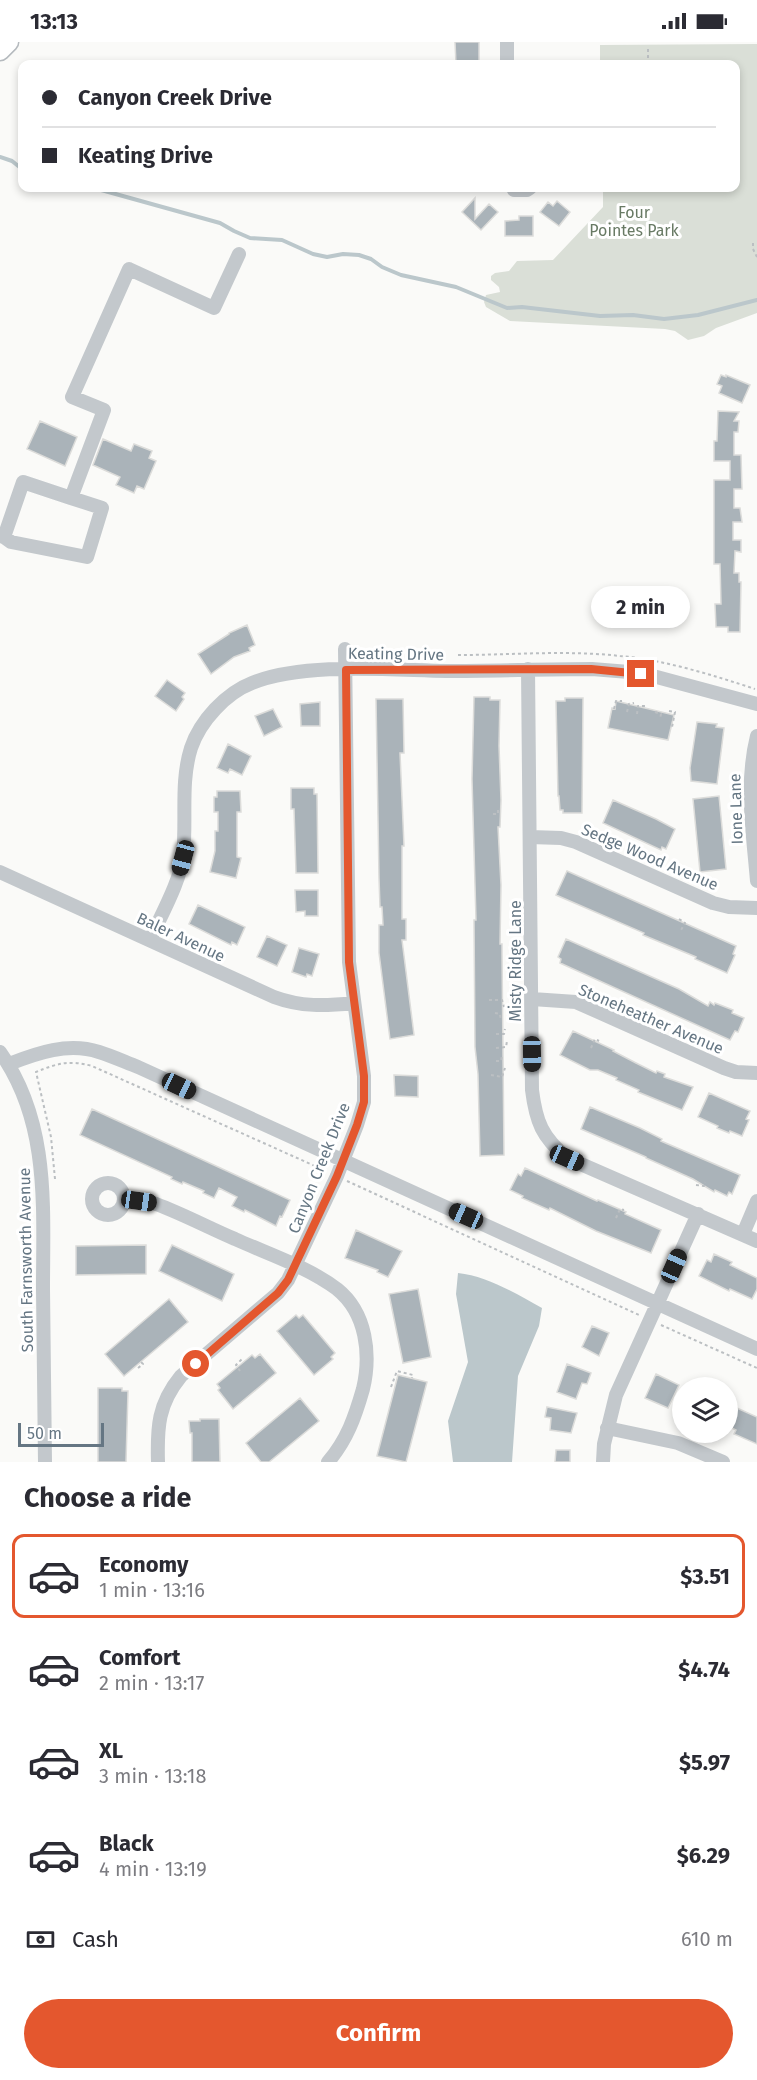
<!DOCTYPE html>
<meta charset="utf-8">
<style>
:root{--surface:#fff;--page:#f2f2f3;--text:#2b2b33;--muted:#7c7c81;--line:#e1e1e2;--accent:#e4572e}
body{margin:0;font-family:"Fira Sans",sans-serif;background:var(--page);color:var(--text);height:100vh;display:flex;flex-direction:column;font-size:22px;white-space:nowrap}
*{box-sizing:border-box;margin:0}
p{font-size:20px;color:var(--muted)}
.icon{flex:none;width:33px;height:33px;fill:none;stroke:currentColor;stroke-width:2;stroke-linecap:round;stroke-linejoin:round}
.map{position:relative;height:1420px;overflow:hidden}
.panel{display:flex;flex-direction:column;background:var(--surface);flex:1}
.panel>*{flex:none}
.guide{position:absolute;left:18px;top:18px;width:722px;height:132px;border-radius:12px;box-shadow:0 3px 9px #0003;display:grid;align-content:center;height:132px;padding:0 24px;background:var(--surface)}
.controls{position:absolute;left:672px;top:1335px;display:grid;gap:12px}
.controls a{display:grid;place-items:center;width:66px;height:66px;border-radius:50%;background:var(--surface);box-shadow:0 3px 9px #0003;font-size:30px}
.scale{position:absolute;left:18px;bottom:15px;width:86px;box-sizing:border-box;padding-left:6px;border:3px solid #657683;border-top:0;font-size:16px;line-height:21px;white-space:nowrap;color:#657683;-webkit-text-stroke:4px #fff;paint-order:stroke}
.end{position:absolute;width:27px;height:27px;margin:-14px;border:8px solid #e4572e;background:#fff;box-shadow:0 0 0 3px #fff}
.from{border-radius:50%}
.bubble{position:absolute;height:42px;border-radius:21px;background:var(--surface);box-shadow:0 3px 9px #0003;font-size:20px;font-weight:700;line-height:42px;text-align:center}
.car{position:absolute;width:18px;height:36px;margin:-18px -9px;border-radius:8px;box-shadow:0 0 4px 2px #0007;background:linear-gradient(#222 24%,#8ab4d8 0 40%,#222 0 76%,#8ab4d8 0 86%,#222 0)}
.guide b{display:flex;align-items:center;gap:21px;height:57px;font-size:22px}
.guide b+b{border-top:2px solid var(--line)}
.guide i{width:15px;height:15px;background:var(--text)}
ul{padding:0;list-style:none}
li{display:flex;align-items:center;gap:18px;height:84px;margin:0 12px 9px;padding:0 12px;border:3px solid transparent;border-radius:12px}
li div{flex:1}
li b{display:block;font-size:22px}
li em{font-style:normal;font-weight:700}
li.current{border-color:var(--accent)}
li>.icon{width:54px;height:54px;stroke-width:1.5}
h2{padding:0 24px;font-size:27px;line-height:72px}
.pay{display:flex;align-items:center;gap:15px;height:66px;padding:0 24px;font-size:22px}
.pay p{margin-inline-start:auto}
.action{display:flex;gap:12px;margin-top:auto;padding:12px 24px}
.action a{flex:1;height:69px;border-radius:36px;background:var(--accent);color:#fff;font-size:24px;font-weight:700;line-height:69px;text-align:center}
.status{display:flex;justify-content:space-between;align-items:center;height:42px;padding:0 30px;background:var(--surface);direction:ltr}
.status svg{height:16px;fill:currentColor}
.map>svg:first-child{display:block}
.green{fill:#dadfd7}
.water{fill:#bbc7cb}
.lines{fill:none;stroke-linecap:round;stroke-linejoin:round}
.stream{stroke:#bbc7cb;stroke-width:4}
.building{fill:#aab3b9;stroke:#dcdcda;stroke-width:1.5}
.major-casing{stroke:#b5babe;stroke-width:21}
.path{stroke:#bbbfc2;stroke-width:2;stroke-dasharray:3 3;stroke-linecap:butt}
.minor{stroke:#c3c8cc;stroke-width:14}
.major{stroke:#fff;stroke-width:18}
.route{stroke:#e4572e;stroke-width:8}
.labels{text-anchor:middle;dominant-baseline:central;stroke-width:6;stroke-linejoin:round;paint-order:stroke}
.park-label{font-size:16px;fill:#687a64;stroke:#fff}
.street-label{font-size:16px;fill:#657683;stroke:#fff}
</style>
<div class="status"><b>13:13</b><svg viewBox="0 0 49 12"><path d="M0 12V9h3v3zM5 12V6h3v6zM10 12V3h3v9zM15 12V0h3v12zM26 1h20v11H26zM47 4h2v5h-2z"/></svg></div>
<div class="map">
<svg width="757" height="1420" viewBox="0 0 757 1420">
<rect width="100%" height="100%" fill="#fafaf8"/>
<!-- green -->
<path class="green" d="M 757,2 L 757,271 L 716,286 L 704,294 L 688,298 L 675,289 L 665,287 L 510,279 L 486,265 L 484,260 L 486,253 L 500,250 L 499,245 L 491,238 L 491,234 L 495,231 L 509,229 L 517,219 L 553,218 L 603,165 L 603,146 L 735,146 L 735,22 L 600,22 L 600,3 Z"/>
<!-- water -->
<path class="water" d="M 458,1231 C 487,1234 517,1252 542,1266 L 539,1284 L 518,1334 L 512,1420 L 453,1420 L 448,1379 L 468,1320 L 456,1252 Z"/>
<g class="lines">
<!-- stream -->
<path class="stream" d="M 0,115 L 12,119 L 22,127
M 94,146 L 220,181 L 234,189 L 250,196 L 282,198 L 313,212 L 327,215 L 343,212 L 359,213 L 371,217 L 382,225 L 401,233 L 456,245 L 507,266 L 522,265 L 600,274 L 633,273 L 664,277 L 698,273 L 757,258"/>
</g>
<!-- building -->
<path class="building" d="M 455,0 L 479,0 L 479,22 L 456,22 Z
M 475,156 L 475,177 L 489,162 L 498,170 L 481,188 L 462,170 Z
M 557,159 L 570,170 L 559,184 L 540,170 L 548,160 L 553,164 Z
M 519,174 L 533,174 L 533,194 L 505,194 L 505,179 L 519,178 Z
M 721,333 L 726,335 L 726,333 L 750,343 L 742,361 L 719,351 L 722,344 L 717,342 Z
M 718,369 L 739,370 L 734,379 L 739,379 L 738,390 L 734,390 L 734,413 L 741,413 L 742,447 L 734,447 L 734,466 L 740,466 L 742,480 L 733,480 L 733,498 L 741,498 L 741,510 L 735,509 L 734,531 L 739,531 L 739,540 L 741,540 L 740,590 L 728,590 L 728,585 L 716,585 L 715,562 L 721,562 L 720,522 L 714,522 L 714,438 L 730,438 L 730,419 L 714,419 L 714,399 L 717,399 Z
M 40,379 L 77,395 L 65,424 L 27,407 Z
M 103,397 L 131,409 L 134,402 L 152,409 L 149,416 L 156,419 L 144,447 L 137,444 L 134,451 L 116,443 L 120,435 L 93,423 Z
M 247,583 L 255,603 L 249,606 L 250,609 L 234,615 L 211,632 L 198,612 L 229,592 L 229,591 Z
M 167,638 L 185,651 L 182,655 L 184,657 L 176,669 L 155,654 Z
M 474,655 L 490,655 L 490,658 L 500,658 L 499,704 L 501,758 L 500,785 L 498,785 L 501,843 L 500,902 L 502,902 L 502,911 L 504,1113 L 480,1114 L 478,1032 L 475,1005 L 474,878 L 476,878 L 472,737 Z
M 565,656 L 583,656 L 582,771 L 563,771 L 563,768 L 560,768 L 559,754 L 558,754 L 556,659 L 565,659 Z
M 376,657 L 403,657 L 404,711 L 400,711 L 404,804 L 402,804 L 402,877 L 406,877 L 406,898 L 402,898 L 414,993 L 390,997 L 379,911 L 379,883 L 383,883 L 382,865 L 380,865 L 379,836 Z
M 616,659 L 674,673 L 668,698 L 608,686 L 612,666 L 615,667 Z
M 320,660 L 320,684 L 301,684 L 300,662 Z
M 273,667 L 282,685 L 264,694 L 255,674 Z
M 697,680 L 717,682 L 716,685 L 724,686 L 717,742 L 691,739 L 690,726 Z
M 228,702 L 251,714 L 242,733 L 230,727 L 228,731 L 217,726 Z
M 291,746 L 314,746 L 314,752 L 317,752 L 318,831 L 296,831 L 294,767 L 291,767 Z
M 217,749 L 240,749 L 241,770 L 237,770 L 237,815 L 241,816 L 236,836 L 210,830 L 215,809 L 215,789 L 218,789 L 218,770 L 214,770 L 214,755 L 217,755 Z
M 719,754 L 726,827 L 700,830 L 693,757 Z
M 613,758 L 656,777 L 675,787 L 666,807 L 662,805 L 661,808 L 603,781 Z
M 567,829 L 736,904 L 733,912 L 735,913 L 727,931 L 695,917 L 696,915 L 643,893 L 644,891 L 556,853 Z
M 295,848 L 318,848 L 318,874 L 305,874 L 305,869 L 296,870 Z
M 198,863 L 245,885 L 237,903 L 232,900 L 231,903 L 189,882 Z
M 267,894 L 287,903 L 277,924 L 257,915 Z
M 566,897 L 679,947 L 708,964 L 710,960 L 714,963 L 715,961 L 733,968 L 732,971 L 744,976 L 738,990 L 735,989 L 730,998 L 560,921 L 561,917 L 558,915 Z
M 299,906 L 319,912 L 312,934 L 307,932 L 306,935 L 292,930 Z
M 573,989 L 614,1008 L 613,1009 L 636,1021 L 656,1031 L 657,1029 L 665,1032 L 664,1035 L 693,1045 L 682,1068 L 638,1050 L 639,1048 L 616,1038 L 617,1036 L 598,1028 L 590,1028 L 560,1013 Z
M 394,1033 L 418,1034 L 418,1055 L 395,1054 Z
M 709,1051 L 750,1069 L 746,1077 L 749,1078 L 742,1094 L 730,1089 L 729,1091 L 717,1086 L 718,1084 L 698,1075 Z
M 590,1065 L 640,1086 L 662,1097 L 661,1099 L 740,1133 L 732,1152 L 729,1150 L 727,1154 L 715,1148 L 714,1150 L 693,1137 L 646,1116 L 646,1115 L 581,1087 Z
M 92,1067 L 290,1158 L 282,1175 L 280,1174 L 276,1184 L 245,1168 L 244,1170 L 232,1164 L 237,1155 L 219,1146 L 214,1156 L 203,1151 L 204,1149 L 183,1140 L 182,1142 L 171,1137 L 172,1135 L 80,1093 Z
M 525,1126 L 597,1159 L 598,1158 L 626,1170 L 625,1172 L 661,1188 L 651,1211 L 596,1189 L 550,1166 L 549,1168 L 522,1156 L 523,1154 L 510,1148 L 518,1132 L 521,1134 Z
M 356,1188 L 402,1209 L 388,1235 L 377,1230 L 378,1228 L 345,1216 Z
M 146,1203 L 146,1232 L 76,1233 L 76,1204 Z
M 172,1203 L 234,1232 L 222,1259 L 159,1229 Z
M 714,1212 L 732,1220 L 730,1223 L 757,1236 L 757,1247 L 752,1257 L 730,1247 L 729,1249 L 699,1234 L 707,1218 L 711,1220 Z
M 418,1247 L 431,1315 L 403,1321 L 389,1252 Z
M 169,1257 L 188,1280 L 124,1334 L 105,1312 Z
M 296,1273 L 299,1276 L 303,1273 L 335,1311 L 331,1315 L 333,1317 L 314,1333 L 277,1289 Z
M 592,1284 L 609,1291 L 599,1314 L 582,1305 Z
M 260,1312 L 276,1331 L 233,1367 L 218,1348 L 220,1346 L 217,1342 L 252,1313 L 255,1316 Z
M 567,1322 L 591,1331 L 587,1342 L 582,1341 L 576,1357 L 557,1350 Z
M 656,1332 L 679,1343 L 668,1366 L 645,1356 Z
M 398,1333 L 427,1340 L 406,1420 L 377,1414 Z
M 98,1346 L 122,1346 L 122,1349 L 128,1349 L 126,1420 L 98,1420 Z
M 300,1356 L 319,1379 L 269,1420 L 261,1420 L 246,1401 Z
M 728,1362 L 757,1375 L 757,1402 L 734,1392 L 736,1388 L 728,1384 Z
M 547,1365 L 577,1371 L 571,1391 L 550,1388 L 551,1376 L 545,1375 Z
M 200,1377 L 219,1377 L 220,1420 L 192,1420 L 192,1391 L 190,1391 L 189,1379 L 200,1379 Z
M 556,1408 L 570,1408 L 570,1420 L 555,1420 Z"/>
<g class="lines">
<defs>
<path id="major" d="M 0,9 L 9,0"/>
</defs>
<!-- major casing -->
<use href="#major" class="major-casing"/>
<!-- path -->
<path class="path" d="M 648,22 L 648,7
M 753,201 L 753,207 L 757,215
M 458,613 C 511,613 567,608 620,614 C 661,617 716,634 755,647
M 614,667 L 616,659 L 622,659
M 669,669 L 675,670 L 672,685
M 627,670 L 629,662 L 634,661
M 655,670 L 661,672 L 660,677
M 637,672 L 638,664 L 645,664
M 493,772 L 498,772 L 498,765
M 679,877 L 685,881 L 681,888
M 489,958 L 502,958 L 504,965
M 495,971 L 500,972 L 501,979
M 496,992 L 504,992 L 505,987
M 496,1006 L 506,1005 L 507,999
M 591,1006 L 595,997 L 599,999
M 496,1019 L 501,1019 L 502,1013
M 491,1033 L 502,1035 L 505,1026
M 55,1137 L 51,1095 L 36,1030 C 58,1021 69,1018 92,1024 L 326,1129
M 347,1139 L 639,1273
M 696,1143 L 704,1144 L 705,1140
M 616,1176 L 620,1167 L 624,1168
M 661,1283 L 757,1326
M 138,1326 L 143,1322 L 141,1320
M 240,1329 L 236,1323 L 242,1317
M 391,1345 L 397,1329 L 413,1333 L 412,1336"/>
<!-- minor -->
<path class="minor" d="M 507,0 L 507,22
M 513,146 L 514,148 L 527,148 L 530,146
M 0,494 L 4,495 L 23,440 L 71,456 L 104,368 L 72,355 L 129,227 L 214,266 L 239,212
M 4,495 L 11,500 L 87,515 L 102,466 L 71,456
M 528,627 L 532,1048 C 536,1080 542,1095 567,1116 L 757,1199
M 757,694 C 745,742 753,790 757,839
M 530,795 L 561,796 L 576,800 L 713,861 L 729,865 L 757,866
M 0,830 L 274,955 C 301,965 325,964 354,961
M 150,898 C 160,875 181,838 183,814 C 187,777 180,741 191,706 C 200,679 226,651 252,641 C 304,620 390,628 446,629 C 494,629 543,627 592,627 L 629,630 L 653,634 L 757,662
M 532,957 L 576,960 L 724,1026 L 736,1030 L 757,1031
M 0,1010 C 50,1080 43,1165 43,1247 C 44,1305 44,1362 45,1420
M 9,1022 C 37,1011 68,1000 99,1010 C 112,1014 125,1020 138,1025 L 757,1307
M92 1157a16 16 0 1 1 32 0a16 16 0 1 1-32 0Z
M 124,1157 C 134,1159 146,1159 156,1162 C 183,1172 209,1186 235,1197 C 268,1212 308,1225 337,1247 C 367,1271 371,1313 363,1347 C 355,1375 347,1398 328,1420
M 743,1192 L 757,1159
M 607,1386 L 678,1401 L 723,1420
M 158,1420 C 157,1385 158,1362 181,1334 L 278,1251 L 288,1238 L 337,1134 L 357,1083 L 364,1060 L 364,1034 L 349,920 L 345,607
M 603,1420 L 604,1402 L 616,1353 L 698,1172"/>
<!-- major -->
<use href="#major" class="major"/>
</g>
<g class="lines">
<!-- route -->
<path class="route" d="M 196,1322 L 278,1251 L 288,1238 L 337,1134 L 357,1083 L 364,1060 L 364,1034 L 349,920 L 346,628 L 591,627 L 641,632"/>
</g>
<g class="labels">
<!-- park labels -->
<g class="park-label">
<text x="634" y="170">Four<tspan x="634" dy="18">Pointes Park</tspan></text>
</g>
<!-- street labels -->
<g class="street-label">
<text transform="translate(396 612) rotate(1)">Keating Drive</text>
<text transform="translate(736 767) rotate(-92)">Ione Lane</text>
<text transform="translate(650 815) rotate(23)">Sedge Wood Avenue</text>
<text transform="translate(181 895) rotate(25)">Baler Avenue</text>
<text transform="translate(515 919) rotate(-90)">Misty Ridge Lane</text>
<text transform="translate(651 977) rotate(23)">Stoneheather Avenue</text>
<text transform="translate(319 1126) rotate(-68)">Canyon Creek Drive</text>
<text transform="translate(26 1218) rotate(-91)">South Farnsworth Avenue</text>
</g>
</g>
</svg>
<div class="controls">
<a><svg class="icon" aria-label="layers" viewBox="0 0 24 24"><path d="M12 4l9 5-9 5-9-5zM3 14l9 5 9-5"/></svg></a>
</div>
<div class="scale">50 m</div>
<i class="end from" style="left:196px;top:1322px"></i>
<i class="end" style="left:641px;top:632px"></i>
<div class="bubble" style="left:591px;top:544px;width:99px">2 min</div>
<i class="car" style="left:183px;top:816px;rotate:195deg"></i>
<i class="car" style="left:532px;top:1012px;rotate:179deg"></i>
<i class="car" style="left:179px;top:1044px;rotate:115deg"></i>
<i class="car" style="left:567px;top:1116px;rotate:114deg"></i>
<i class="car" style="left:139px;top:1159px;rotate:98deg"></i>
<i class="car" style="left:466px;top:1174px;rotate:294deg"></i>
<i class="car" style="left:674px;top:1224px;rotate:24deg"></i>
<div class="guide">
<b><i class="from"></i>Canyon Creek Drive</b>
<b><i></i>Keating Drive</b>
</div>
</div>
<section class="panel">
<h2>Choose a ride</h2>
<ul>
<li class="current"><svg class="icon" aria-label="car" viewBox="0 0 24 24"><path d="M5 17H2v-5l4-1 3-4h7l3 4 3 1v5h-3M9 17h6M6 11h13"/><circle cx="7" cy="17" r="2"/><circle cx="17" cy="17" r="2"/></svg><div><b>Economy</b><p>1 min · 13:16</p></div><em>$3.51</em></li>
<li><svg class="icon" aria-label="car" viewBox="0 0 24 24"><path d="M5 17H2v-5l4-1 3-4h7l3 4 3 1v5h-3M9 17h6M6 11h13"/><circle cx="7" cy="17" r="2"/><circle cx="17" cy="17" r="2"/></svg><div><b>Comfort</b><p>2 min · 13:17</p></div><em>$4.74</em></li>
<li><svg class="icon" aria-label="car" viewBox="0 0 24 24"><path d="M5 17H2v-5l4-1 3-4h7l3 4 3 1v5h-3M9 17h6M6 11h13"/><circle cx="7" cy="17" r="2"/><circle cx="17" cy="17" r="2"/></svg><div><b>XL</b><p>3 min · 13:18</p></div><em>$5.97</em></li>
<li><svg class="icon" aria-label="car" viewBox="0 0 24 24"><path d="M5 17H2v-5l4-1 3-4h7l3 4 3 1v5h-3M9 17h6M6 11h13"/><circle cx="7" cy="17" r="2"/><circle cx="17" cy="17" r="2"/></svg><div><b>Black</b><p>4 min · 13:19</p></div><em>$6.29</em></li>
</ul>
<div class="pay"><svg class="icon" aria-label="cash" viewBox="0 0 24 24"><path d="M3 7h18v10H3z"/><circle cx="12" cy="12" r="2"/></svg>Cash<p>610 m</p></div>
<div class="action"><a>Confirm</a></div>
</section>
